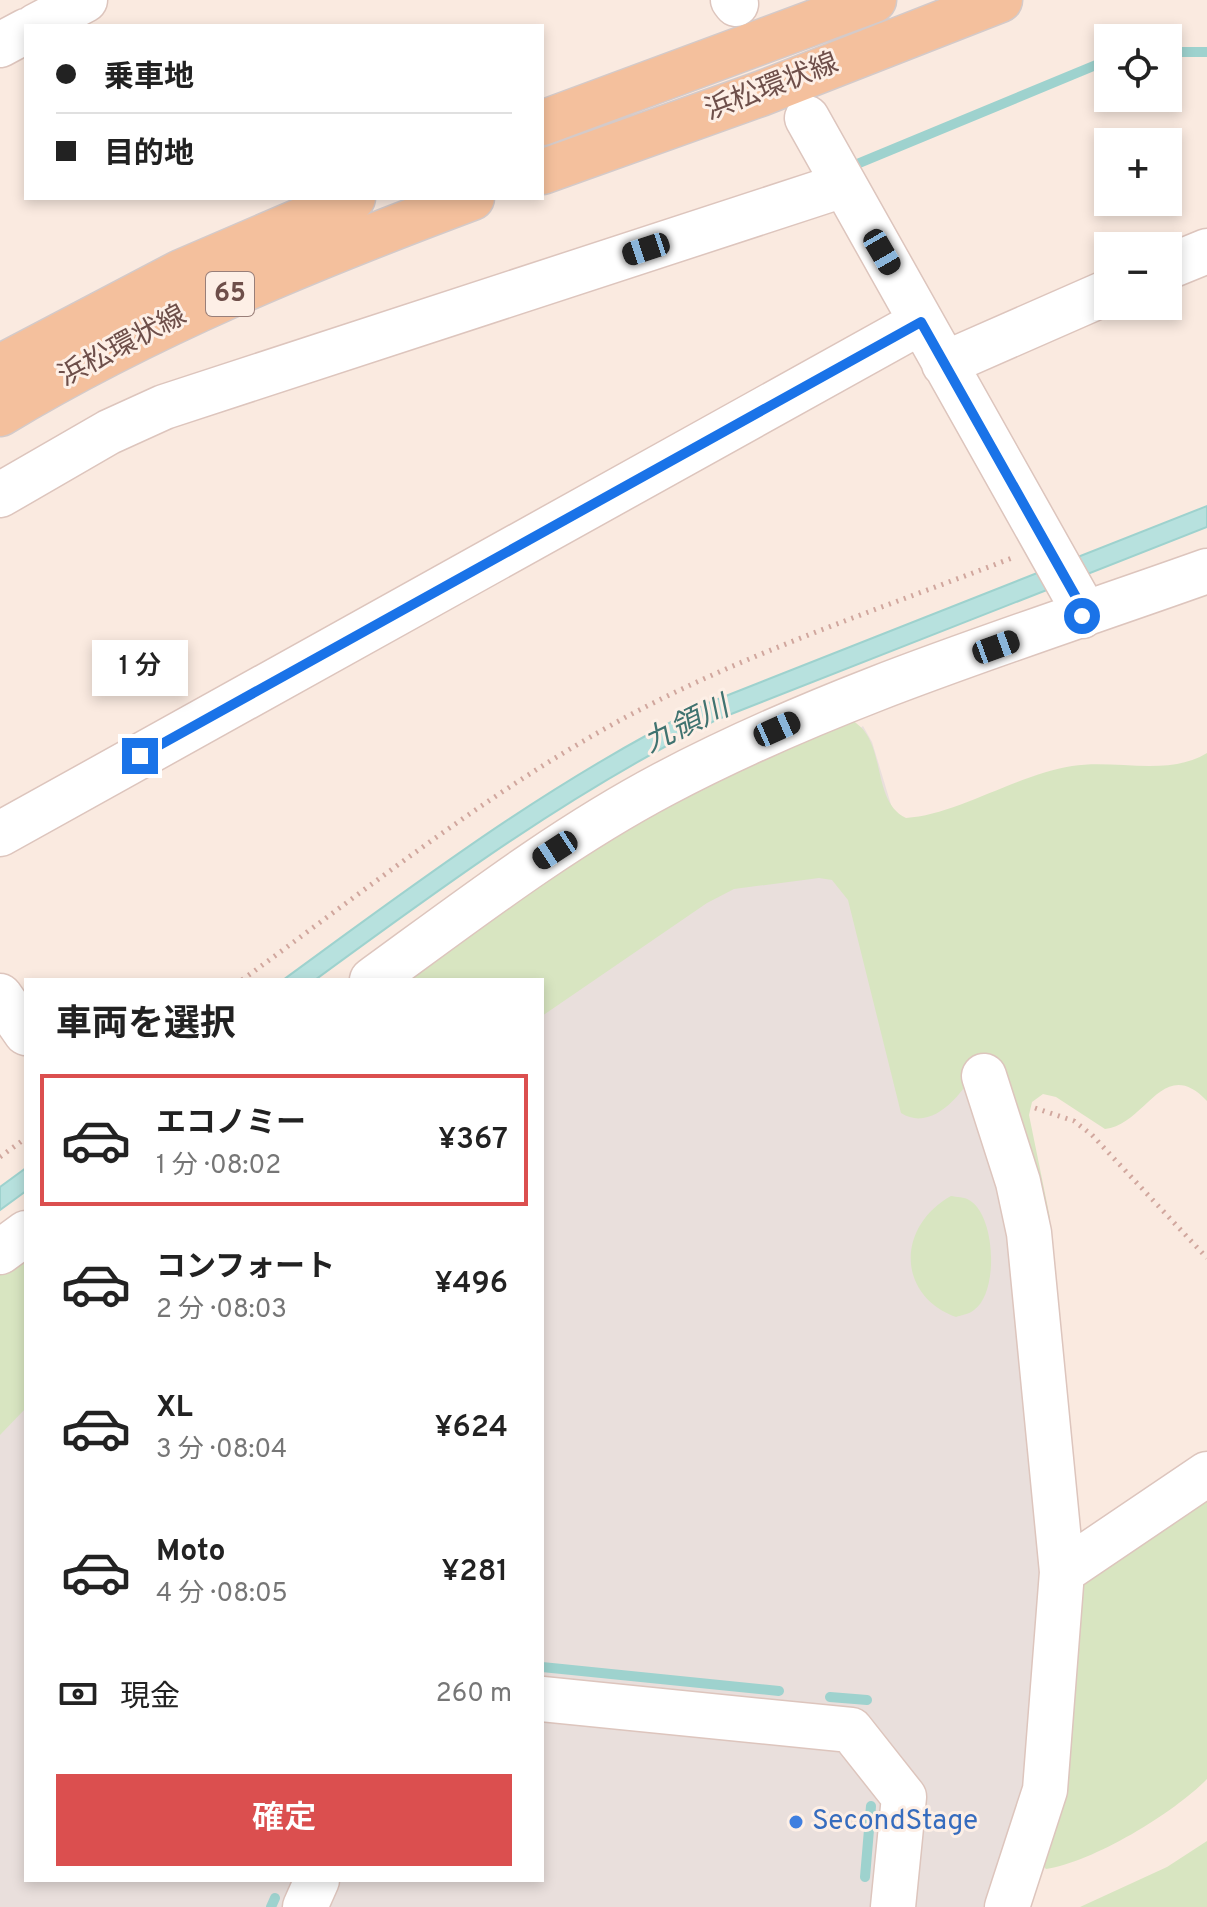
<!DOCTYPE html>
<html lang="ja">
<meta charset="utf-8">
<style>
:root{--surface:#fff;--page:#f6f6f6;--text:#222;--muted:#767676;--line:#e0e0e0;--accent:#db4f4f}
body{margin:0;font-family:Overpass,"Noto Sans JP",sans-serif;background:var(--page);color:var(--text);height:100vh;display:flex;flex-direction:column;font-size:30px;white-space:nowrap}
*{box-sizing:border-box;margin:0}
p{font-size:26px;color:var(--muted)}
.icon{flex:none;width:44px;height:44px;fill:none;stroke:currentColor;stroke-width:2;stroke-linecap:round;stroke-linejoin:round}
.map{position:relative;flex:1;overflow:hidden}
.details{position:absolute;left:24px;top:978px;width:520px;height:904px;display:flex;flex-direction:column;background:var(--surface);border-radius:0px;box-shadow:0 4px 12px #0003}
.details>*{flex:none}
.guide{position:absolute;left:24px;top:24px;width:520px;height:176px;border-radius:0px;box-shadow:0 4px 12px #0003;display:grid;align-content:center;height:176px;padding:0 32px;background:var(--surface)}
.tools{position:absolute;left:1094px;top:24px;display:grid;gap:16px}
.tools a{display:grid;place-items:center;width:88px;height:88px;border-radius:0px;background:var(--surface);box-shadow:0 4px 12px #0003;font-size:40px}
.end{position:absolute;width:36px;height:36px;margin:-18px;border:10px solid #1a73e8;background:#fff;box-shadow:0 0 0 4px #fff}
.from{border-radius:50%}
.bubble{position:absolute;height:56px;border-radius:0px;background:var(--surface);box-shadow:0 4px 12px #0003;font-size:26px;font-weight:600;line-height:56px;text-align:center}
.car{position:absolute;width:24px;height:48px;margin:-24px -12px;border-radius:10px;box-shadow:0 0 6px 2px #0007;background:linear-gradient(#222 24%,#8ab4d8 0 40%,#222 0 76%,#8ab4d8 0 86%,#222 0)}
.guide b{display:flex;align-items:center;gap:28px;height:76px;font-size:30px}
.guide b+b{border-top:2px solid var(--line)}
.guide i{width:20px;height:20px;background:var(--text)}
ul{padding:0;list-style:none}
li{display:flex;align-items:center;gap:24px;height:132px;margin:0 16px 12px;padding:0 16px;border:4px solid transparent;border-radius:0px}
li div{flex:1}
li b{display:block;font-size:30px}
li em{font-style:normal;font-weight:600}
li.on{border-color:var(--accent)}
li>.icon{width:72px;height:72px;stroke-width:1.5}
h2{padding:0 32px;font-size:36px;line-height:96px}
.pay{display:flex;align-items:center;gap:20px;height:88px;padding:0 32px;font-size:30px}
.pay p{margin-inline-start:auto}
.primary-button{display:flex;gap:16px;margin-top:auto;padding:16px 32px}
.primary-button a{flex:1;height:92px;border-radius:0px;background:var(--accent);color:#fff;font-size:32px;font-weight:600;line-height:92px;text-align:center}
.map>svg:first-child{display:block}
.industrial{fill:#e9dfdc}
.green{fill:#d8e5c1}
.water{fill:#b7e1de;stroke:#9ed2ce;stroke-width:2}
.lines{fill:none;stroke-linecap:round;stroke-linejoin:round}
.stream{stroke:#9ed2ce;stroke-width:10}
.minor-casing{stroke:#ddc5bd;stroke-width:47}
.major-casing{stroke:#d4cac9;stroke-width:47}
.path{stroke:#d1a79e;stroke-width:5;stroke-dasharray:2 6;stroke-linecap:butt}
.minor{stroke:#fff;stroke-width:44}
.major{stroke:#f4c09d;stroke-width:44}
.route{stroke:#1a73e8;stroke-width:10}
.shop-dot{fill:#3f7fe0;stroke:#fdefe6;stroke-width:3}
.labels{text-anchor:middle;dominant-baseline:central;stroke-width:6;stroke-linejoin:round;paint-order:stroke}
.shield{fill:#fdefe6;stroke:#997f79;stroke-width:2}
.shield-label{font-size:26px;font-weight:bold;fill:#6e4f4a}
.street-label{font-size:28px;fill:#6e4f4a;stroke:#fdefe6}
.shop-label{font-size:28px;fill:#366cbe;stroke:#fdefe6;text-anchor:start}
.water-label{font-size:30px;font-style:italic;fill:#407370;stroke:#fdefe6}
</style>
<div class="map">
<svg width="1207" height="1907" viewBox="0 0 1207 1907">
<rect width="100%" height="100%" fill="#faeae0"/>
<!-- industrial -->
<path class="industrial" d="M 863,726 L 872,742 L 999,1160 L 1050,1572 L 1033,1787 L 994,1907 L 0,1907 L 0,1271 L 26,1251 L 26,1880 L 542,1880 L 542,980 Z"/>
<!-- green -->
<path class="green" d="M 849,719 C 889,737 869,800 906,818 C 956,815 1019,774 1072,766 C 1116,759 1168,777 1207,753 L 1207,1101 C 1163,1054 1146,1125 1105,1129 L 1056,1097 L 1043,1094 L 1032,1102 L 1029,1115 L 1050,1218 L 1045,1228 L 976,1068 C 964,1093 932,1133 901,1113 L 848,900 L 832,880 L 819,878 L 734,889 L 707,903 L 542,1016 L 542,980 L 396,980 L 670,797 Z
M 951,1196 C 956,1197 965,1197 969,1200 C 996,1215 999,1293 974,1310 C 970,1314 961,1315 956,1317 C 896,1295 897,1226 951,1196 Z
M 26,1251 L 26,1408 L 0,1435 L 0,1271 Z
M 1207,1491 L 1207,1779 C 1174,1813 1093,1862 1046,1869 L 1038,1860 L 1076,1596 L 1086,1578 Z
M 1207,1841 L 1207,1907 L 1080,1907 L 1167,1867 Z"/>
<!-- water -->
<path class="water" d="M 1207,506 L 1207,527 L 716,720 C 570,793 446,884 315,980 L 283,980 C 424,877 551,781 708,703 Z
M 26,1168 L 26,1191 L 0,1210 L 0,1187 Z"/>
<g class="lines">
<!-- stream -->
<path class="stream" d="M 1168,52 L 1207,52
M 857,164 L 1108,60
M 542,1667 L 779,1691
M 830,1697 L 867,1700
M 865,1877 L 871,1806
M 271,1907 L 275,1898"/>
<defs>
<path id="minor" d="M 733,0 L 736,4
M 36,26 L 85,0
M 0,45 L 26,31
M 807,118 L 1076,597 L 1082,616
M 1168,267 L 1207,251
M 944,364 L 1108,292
M 0,495 L 109,432 L 164,407 L 828,190 L 842,182
M 0,834 L 921,322
M 372,980 C 467,911 560,839 664,784 C 836,693 1025,636 1207,571
M 0,996 L 26,1033
M 984,1076 L 1018,1182 L 1029,1233 L 1062,1572 L 1045,1790 L 1007,1907
M 0,1252 L 26,1233
M 1062,1572 L 1207,1474
M 542,1699 L 851,1730 L 904,1797 L 893,1907
M 305,1907 L 317,1880"/>
<path id="major" d="M 542,123 L 874,0
M 542,172 L 760,94 L 1000,0
M 0,367 L 181,272 L 353,198
M 0,414 C 150,324 309,259 472,198"/>
</defs>
<!-- minor casing -->
<use href="#minor" class="minor-casing"/>
<!-- major casing -->
<use href="#major" class="major-casing"/>
<!-- path -->
<path class="path" d="M 242,980 C 367,889 489,791 626,717 C 748,652 883,608 1012,558
M 1035,1108 L 1074,1121 L 1092,1135 L 1207,1258
M 0,1157 L 26,1138"/>
<!-- minor -->
<use href="#minor" class="minor"/>
<!-- major -->
<use href="#major" class="major"/>
</g>
<g class="lines">
<!-- route -->
<path class="route" d="M 140,756 L 921,322 L 1076,597 L 1082,616"/>
</g>
<!-- markers -->
<circle class="shop-dot" cx="796" cy="1822" r="8"/>
<g class="labels">
<!-- shield labels -->
<rect class="shield" x="206" y="272" width="48" height="44" rx="6"/>
<g class="shield-label">
<text x="230" y="294">65</text>
</g>
<!-- street labels -->
<g class="street-label">
<text transform="translate(772 88) rotate(-21)">浜松環状線</text>
<text transform="translate(123 347) rotate(-28)">浜松環状線</text>
</g>
<!-- shop labels -->
<g class="shop-label">
<text x="812" y="1822">SecondStage</text>
</g>
<!-- water labels -->
<g class="water-label">
<text transform="translate(687 726) rotate(-26)">九領川</text>
</g>
</g>
</svg>
<div class="tools">
<a><svg class="icon" aria-label="locate" viewBox="0 0 24 24"><circle cx="12" cy="12" r="6"/><path d="M12 2v4M12 18v4M2 12h4M18 12h4"/></svg></a>
<a>+</a>
<a>−</a>
</div>
<i class="end from" style="left:1082px;top:616px"></i>
<i class="end" style="left:140px;top:756px"></i>
<div class="bubble" style="left:92px;top:640px;width:96px">1 分</div>
<i class="car" style="left:646px;top:249px;rotate:252deg"></i>
<i class="car" style="left:882px;top:252px;rotate:150deg"></i>
<i class="car" style="left:996px;top:647px;rotate:70deg"></i>
<i class="car" style="left:777px;top:729px;rotate:66deg"></i>
<i class="car" style="left:555px;top:850px;rotate:237deg"></i>
<div class="guide">
<b><i class="from"></i>乗車地</b>
<b><i></i>目的地</b>
</div>
<section class="details">
<h2>車両を選択</h2>
<ul>
<li class="on"><svg class="icon" aria-label="car" viewBox="0 0 24 24"><path d="M5 17H2v-5l4-1 3-4h7l3 4 3 1v5h-3M9 17h6M6 11h13"/><circle cx="7" cy="17" r="2"/><circle cx="17" cy="17" r="2"/></svg><div><b>エコノミー</b><p>1 分 · 08:02</p></div><em>¥367</em></li>
<li><svg class="icon" aria-label="car" viewBox="0 0 24 24"><path d="M5 17H2v-5l4-1 3-4h7l3 4 3 1v5h-3M9 17h6M6 11h13"/><circle cx="7" cy="17" r="2"/><circle cx="17" cy="17" r="2"/></svg><div><b>コンフォート</b><p>2 分 · 08:03</p></div><em>¥496</em></li>
<li><svg class="icon" aria-label="car" viewBox="0 0 24 24"><path d="M5 17H2v-5l4-1 3-4h7l3 4 3 1v5h-3M9 17h6M6 11h13"/><circle cx="7" cy="17" r="2"/><circle cx="17" cy="17" r="2"/></svg><div><b>XL</b><p>3 分 · 08:04</p></div><em>¥624</em></li>
<li><svg class="icon" aria-label="car" viewBox="0 0 24 24"><path d="M5 17H2v-5l4-1 3-4h7l3 4 3 1v5h-3M9 17h6M6 11h13"/><circle cx="7" cy="17" r="2"/><circle cx="17" cy="17" r="2"/></svg><div><b>Moto</b><p>4 分 · 08:05</p></div><em>¥281</em></li>
</ul>
<div class="pay"><svg class="icon" aria-label="cash" viewBox="0 0 24 24"><path d="M3 7h18v10H3z"/><circle cx="12" cy="12" r="2"/></svg>現金<p>260 m</p></div>
<div class="primary-button"><a>確定</a></div>
</section>
</div>
